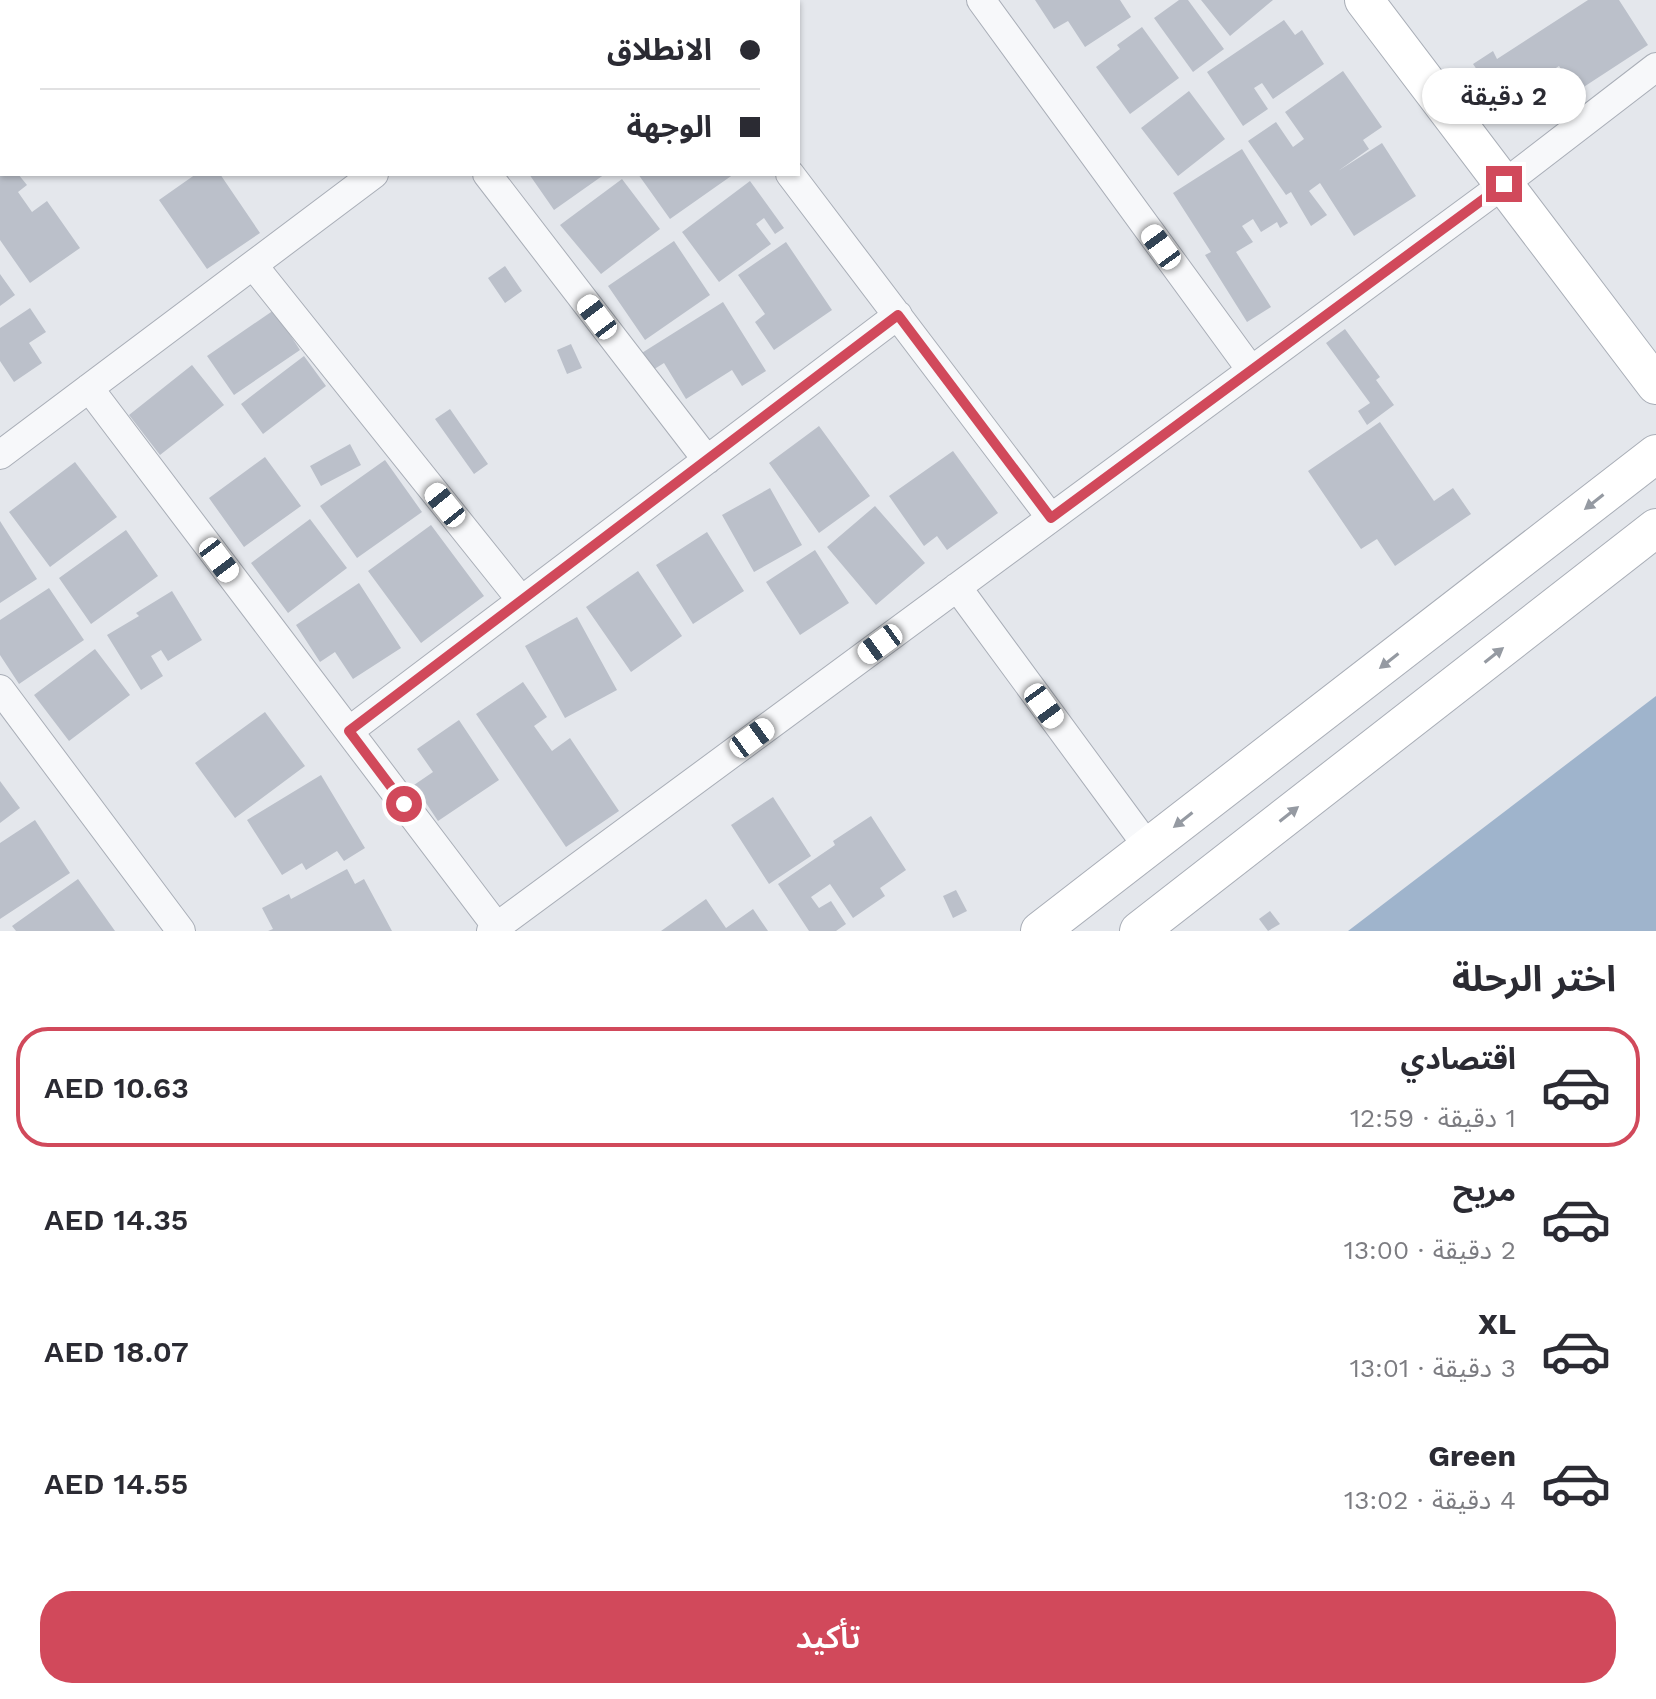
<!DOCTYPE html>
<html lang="ar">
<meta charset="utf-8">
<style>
:root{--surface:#fff;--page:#f7f7f7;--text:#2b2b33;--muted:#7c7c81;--line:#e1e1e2;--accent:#d1495b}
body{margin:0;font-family:"Work Sans","Noto Sans Arabic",sans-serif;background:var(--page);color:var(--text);direction:rtl;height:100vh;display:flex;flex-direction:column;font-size:30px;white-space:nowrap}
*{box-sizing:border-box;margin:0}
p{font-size:26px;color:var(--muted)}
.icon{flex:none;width:44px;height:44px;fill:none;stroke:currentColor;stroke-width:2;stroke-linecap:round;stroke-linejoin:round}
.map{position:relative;height:931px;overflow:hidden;direction:ltr}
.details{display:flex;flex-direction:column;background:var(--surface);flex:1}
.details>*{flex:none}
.top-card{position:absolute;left:0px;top:0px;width:800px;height:176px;box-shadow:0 2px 6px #0004;direction:rtl;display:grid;align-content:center;height:176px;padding:0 40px;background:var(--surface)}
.end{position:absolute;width:36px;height:36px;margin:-18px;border:10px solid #d1495b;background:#fff;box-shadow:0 0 0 4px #fff}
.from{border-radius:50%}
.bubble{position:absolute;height:56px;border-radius:28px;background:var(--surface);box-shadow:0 2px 6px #0004;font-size:26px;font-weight:600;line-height:56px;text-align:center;direction:rtl}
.car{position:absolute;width:24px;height:48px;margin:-24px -12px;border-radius:10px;box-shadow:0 0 6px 2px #0007;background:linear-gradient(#fff 24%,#345 0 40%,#fff 0 76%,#345 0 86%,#fff 0)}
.top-card b{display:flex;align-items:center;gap:28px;height:76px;font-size:30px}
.top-card b+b{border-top:2px solid var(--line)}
.top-card i{width:20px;height:20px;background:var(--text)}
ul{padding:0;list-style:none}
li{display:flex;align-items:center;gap:24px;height:120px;margin:0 16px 12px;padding:0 24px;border:4px solid transparent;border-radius:32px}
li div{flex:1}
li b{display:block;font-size:30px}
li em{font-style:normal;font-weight:600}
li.selected{border-color:var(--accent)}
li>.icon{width:72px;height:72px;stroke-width:1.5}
h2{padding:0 40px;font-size:36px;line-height:96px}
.primary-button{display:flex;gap:16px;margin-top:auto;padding:16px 40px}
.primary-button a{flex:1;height:92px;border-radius:32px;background:var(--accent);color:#fff;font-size:32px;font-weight:600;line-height:92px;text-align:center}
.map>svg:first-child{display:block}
.water{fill:#9fb4cc}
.building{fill:#bbc0ca}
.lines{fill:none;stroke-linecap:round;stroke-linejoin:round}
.street-casing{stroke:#a9aeb7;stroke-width:30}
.secondary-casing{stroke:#a9aeb7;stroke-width:40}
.street{stroke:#f7f8fa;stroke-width:28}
.secondary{stroke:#fff;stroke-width:38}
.oneway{fill:#959aa2}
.route{stroke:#d1495b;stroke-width:10}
</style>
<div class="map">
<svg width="1656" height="931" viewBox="0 0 1656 931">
<rect width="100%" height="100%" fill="#e4e7ec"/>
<!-- water -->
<path class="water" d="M 1656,696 L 1656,931 L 1348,931 Z"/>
<!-- building -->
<path class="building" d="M 1035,0 L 1120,0 L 1131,17 L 1085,47 L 1068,21 L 1054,29 Z
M 1179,0 L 1188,0 L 1224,49 L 1193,72 L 1154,18 Z
M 1201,0 L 1273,0 L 1230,36 Z
M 1588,0 L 1619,0 L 1648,45 L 1576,92 L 1559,66 L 1521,91 L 1509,72 L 1488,86 L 1473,64 L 1493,51 L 1497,59 Z
M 1284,20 L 1295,35 L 1302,30 L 1324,64 L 1273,99 L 1262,83 L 1254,88 L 1268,109 L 1243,126 L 1207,72 Z
M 1142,27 L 1179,78 L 1130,114 L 1096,67 L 1120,49 L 1117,45 Z
M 1343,71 L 1382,127 L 1363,140 L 1369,149 L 1338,171 L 1382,143 L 1416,196 L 1354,236 L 1320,183 L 1309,191 L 1327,215 L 1311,226 L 1291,192 L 1286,195 L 1248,141 L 1276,122 L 1293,147 L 1304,139 L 1285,112 Z
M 1189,91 L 1225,139 L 1178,176 L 1141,128 Z
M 1242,149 L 1288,223 L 1280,228 L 1277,222 L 1261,232 L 1253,219 L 1242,226 L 1253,242 L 1236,252 L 1271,307 L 1247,322 L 1205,255 L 1211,252 L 1173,193 Z
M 0,174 L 18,174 L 27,185 L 18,192 L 32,212 L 47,201 L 80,248 L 30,283 L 0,240 Z
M 196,174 L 220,174 L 260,233 L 207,269 L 159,200 Z
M 529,174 L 605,174 L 554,210 Z
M 638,174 L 734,174 L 670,219 Z
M 622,179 L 660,229 L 601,274 L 560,225 Z
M 750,181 L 784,228 L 775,234 L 764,218 L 756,224 L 771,244 L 719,282 L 682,232 Z
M 674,241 L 710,295 L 645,340 L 608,286 Z
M 786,242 L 832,310 L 774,350 L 755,322 L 765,314 L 738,275 Z
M 505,266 L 522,291 L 505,303 L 488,278 Z
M 0,274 L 15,295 L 0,306 Z
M 723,302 L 766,371 L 742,386 L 732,370 L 686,399 L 664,363 L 648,373 L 637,356 Z
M 30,308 L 46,332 L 29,343 L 42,363 L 14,382 L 0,361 L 0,328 Z
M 274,310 L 300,350 L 234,395 L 207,356 Z
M 1345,329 L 1380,377 L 1376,380 L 1394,405 L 1367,425 L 1358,411 L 1370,403 L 1326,343 Z
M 571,344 L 582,368 L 567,374 L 557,350 Z
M 304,356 L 326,386 L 263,434 L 241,404 Z
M 192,365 L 224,405 L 160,455 L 129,415 Z
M 450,409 L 488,464 L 474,474 L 435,419 Z
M 1380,422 L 1434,501 L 1453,488 L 1471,514 L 1395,566 L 1377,539 L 1361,549 L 1308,471 Z
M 819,426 L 870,496 L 819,533 L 769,463 Z
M 350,444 L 361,465 L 321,486 L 310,466 Z
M 953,451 L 998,513 L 947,550 L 937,536 L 924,546 L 889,496 Z
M 265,457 L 301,506 L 244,547 L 209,498 Z
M 385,460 L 422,512 L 357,558 L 320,506 Z
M 75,462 L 117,517 L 50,567 L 9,512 Z
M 770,488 L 802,545 L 754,572 L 722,515 Z
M 875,506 L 925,563 L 876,605 L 827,547 Z
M 310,519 L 347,568 L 288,613 L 251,563 Z
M 0,521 L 37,579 L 0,603 Z
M 431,525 L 484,596 L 421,643 L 368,571 Z
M 126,530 L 158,576 L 91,624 L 59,578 Z
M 707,532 L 744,591 L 693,624 L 656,565 Z
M 815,550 L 849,603 L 800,635 L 766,582 Z
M 638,571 L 682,636 L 631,672 L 586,607 Z
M 359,583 L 401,648 L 353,679 L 335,652 L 320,662 L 296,625 Z
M 49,588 L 84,640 L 19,684 L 0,655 L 0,620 Z
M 172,591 L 202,640 L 168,661 L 161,650 L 151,656 L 163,676 L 141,690 L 107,635 L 139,616 L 136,613 Z
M 577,617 L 617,690 L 565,718 L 525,646 Z
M 95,649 L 130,695 L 69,741 L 34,695 Z
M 523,682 L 547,717 L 534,726 L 552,751 L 570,738 L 619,811 L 566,847 L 476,714 Z
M 265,712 L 305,766 L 235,818 L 195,763 Z
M 459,720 L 499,780 L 438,821 L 414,785 L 433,772 L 417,749 Z
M 321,775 L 365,848 L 344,861 L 337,851 L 306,870 L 302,863 L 282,875 L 247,820 Z
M 0,781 L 20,808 L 0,823 Z
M 773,797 L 811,856 L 769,884 L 731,825 Z
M 871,816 L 906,870 L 880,888 L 885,896 L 853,918 L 830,884 L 811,897 L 819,908 L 831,901 L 846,924 L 836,931 L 809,931 L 778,884 L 835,845 L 833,841 Z
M 35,820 L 70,873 L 0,919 L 0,843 Z
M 347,869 L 355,884 L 364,879 L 392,931 L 268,931 L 273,929 L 262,908 L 289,894 L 291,899 Z
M 78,879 L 115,931 L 16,931 L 12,926 Z
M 956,890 L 967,911 L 953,918 L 943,896 Z
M 706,899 L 726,928 L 753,909 L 768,931 L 661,931 Z
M 1270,911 L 1280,924 L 1268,931 L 1259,919 Z"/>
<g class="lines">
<defs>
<path id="street" d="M 230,0 L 231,2
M 656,0 L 657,2
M 981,0 L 1251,370
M 595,2 L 598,0
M 487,174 L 707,460
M 790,174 L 1051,518
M 253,265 L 521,600
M 89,388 L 497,927
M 0,455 L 374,174
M 957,587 L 1148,847
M 0,689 L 181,931
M 349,731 L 898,315
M 491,931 L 1504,184 L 1656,67"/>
<path id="secondary" d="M 1364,0 L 1656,385
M 98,2 L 100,0
M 0,77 L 2,75
M 1040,931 L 1656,454
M 1139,931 L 1656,528"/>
</defs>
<!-- street casing -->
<use href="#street" class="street-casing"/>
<!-- secondary casing -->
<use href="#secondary" class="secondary-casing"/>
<!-- street -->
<use href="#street" class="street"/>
<!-- secondary -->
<use href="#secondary" class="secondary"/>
</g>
<!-- one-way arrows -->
<defs><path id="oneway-solid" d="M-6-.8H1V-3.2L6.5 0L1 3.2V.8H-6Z" transform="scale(2)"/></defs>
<g class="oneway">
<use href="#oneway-solid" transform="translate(1594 502) rotate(142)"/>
<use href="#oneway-solid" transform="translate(1494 655) rotate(-38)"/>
<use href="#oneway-solid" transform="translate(1389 661) rotate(142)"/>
<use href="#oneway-solid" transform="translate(1289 814) rotate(-38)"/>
<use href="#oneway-solid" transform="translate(1183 820) rotate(142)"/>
</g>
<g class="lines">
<!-- route -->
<path class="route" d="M 404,804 L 349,731 L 898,315 L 1051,518 L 1504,184"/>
</g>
</svg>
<i class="end from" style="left:404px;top:804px"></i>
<i class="end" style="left:1504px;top:184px"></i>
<div class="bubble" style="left:1422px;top:68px;width:164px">2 دقيقة</div>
<i class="car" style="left:1161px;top:247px;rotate:324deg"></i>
<i class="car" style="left:597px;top:317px;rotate:323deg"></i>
<i class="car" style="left:445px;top:505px;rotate:321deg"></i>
<i class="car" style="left:219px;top:560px;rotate:143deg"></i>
<i class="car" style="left:880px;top:644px;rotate:234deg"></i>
<i class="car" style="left:1044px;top:706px;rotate:144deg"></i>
<i class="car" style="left:752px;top:738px;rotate:54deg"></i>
<div class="top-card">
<b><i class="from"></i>الانطلاق</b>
<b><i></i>الوجهة</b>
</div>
</div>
<section class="details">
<h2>اختر الرحلة</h2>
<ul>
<li class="selected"><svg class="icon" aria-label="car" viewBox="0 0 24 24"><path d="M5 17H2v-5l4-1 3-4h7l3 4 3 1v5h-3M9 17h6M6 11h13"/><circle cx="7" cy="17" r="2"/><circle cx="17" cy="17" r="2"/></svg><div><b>اقتصادي</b><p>1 دقيقة · 12:59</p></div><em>AED 10.63</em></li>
<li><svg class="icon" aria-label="car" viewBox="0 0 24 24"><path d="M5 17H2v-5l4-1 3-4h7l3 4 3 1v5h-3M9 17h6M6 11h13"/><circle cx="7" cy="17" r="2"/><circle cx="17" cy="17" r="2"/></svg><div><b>مريح</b><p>2 دقيقة · 13:00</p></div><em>AED 14.35</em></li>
<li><svg class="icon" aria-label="car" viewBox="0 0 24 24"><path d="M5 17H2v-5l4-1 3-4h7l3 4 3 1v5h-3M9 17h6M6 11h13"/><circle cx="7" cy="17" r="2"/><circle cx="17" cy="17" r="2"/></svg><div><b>XL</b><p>3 دقيقة · 13:01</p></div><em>AED 18.07</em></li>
<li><svg class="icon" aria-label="car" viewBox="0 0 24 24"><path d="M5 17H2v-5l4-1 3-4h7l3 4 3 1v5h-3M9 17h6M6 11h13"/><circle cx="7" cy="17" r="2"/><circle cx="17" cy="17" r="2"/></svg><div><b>Green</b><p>4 دقيقة · 13:02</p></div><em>AED 14.55</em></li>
</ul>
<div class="primary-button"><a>تأكيد</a></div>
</section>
